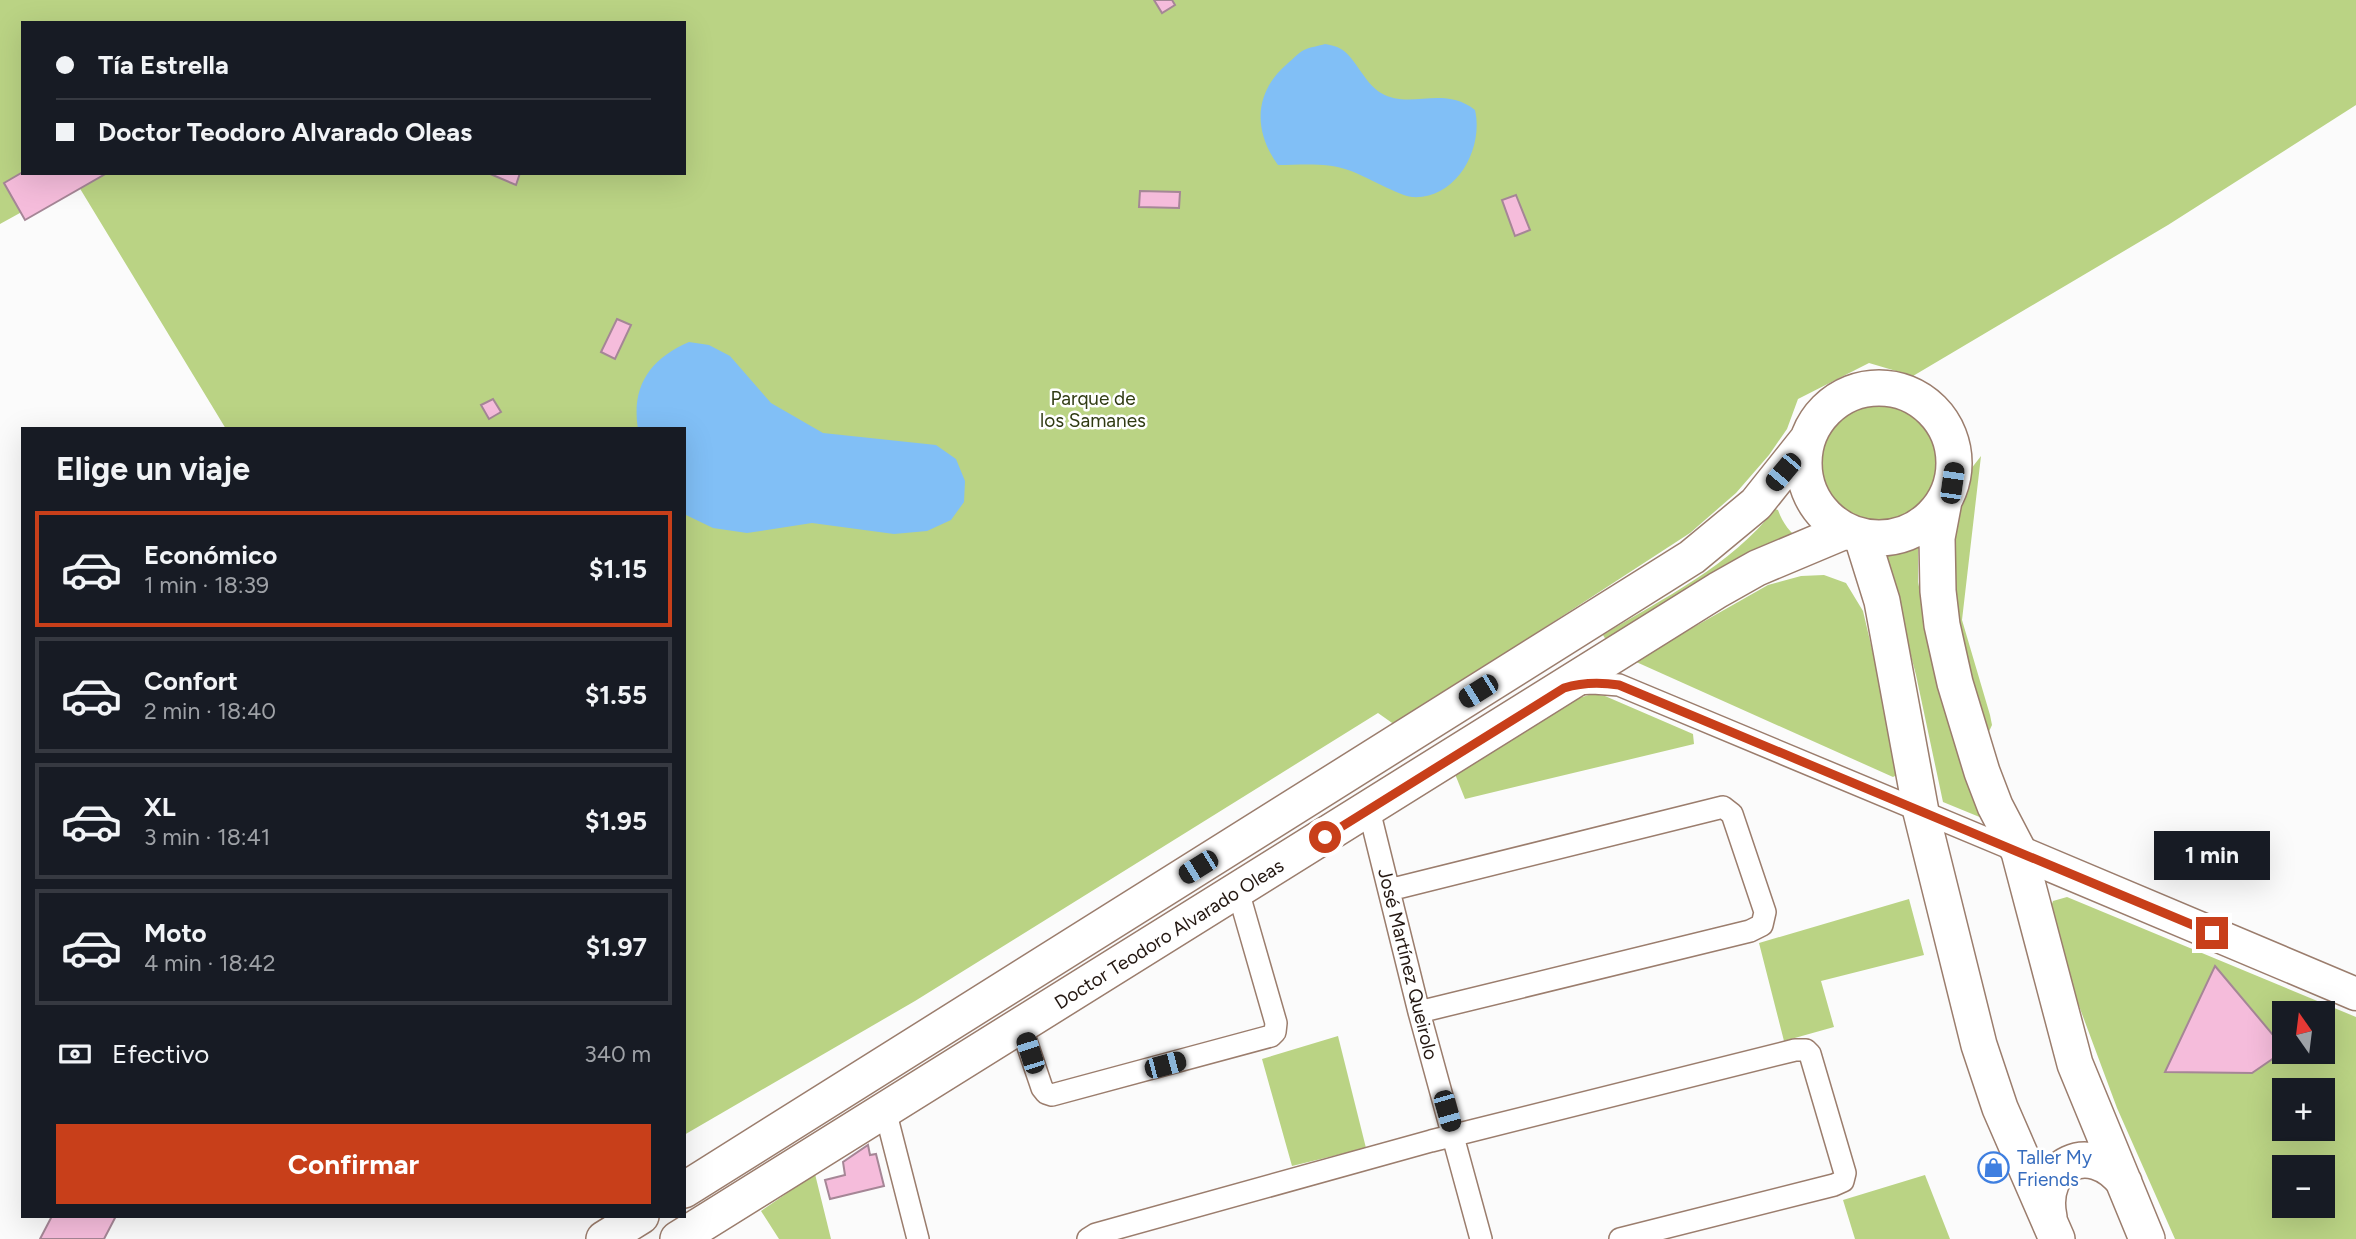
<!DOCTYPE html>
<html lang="es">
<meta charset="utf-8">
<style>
:root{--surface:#171b24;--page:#242831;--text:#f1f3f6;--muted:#9ea1a6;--line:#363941;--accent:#c83f1a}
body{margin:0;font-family:Figtree,sans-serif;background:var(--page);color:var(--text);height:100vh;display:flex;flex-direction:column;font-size:26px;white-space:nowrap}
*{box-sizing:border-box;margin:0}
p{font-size:23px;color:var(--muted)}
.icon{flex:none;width:38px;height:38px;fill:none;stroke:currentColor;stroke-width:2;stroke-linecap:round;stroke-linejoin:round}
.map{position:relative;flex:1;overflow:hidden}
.drawer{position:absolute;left:21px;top:427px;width:665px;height:791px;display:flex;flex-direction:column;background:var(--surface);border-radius:0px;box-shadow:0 7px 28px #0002}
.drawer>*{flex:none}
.top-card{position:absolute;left:21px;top:21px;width:665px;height:154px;border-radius:0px;box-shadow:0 7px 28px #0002;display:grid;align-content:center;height:154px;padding:0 35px;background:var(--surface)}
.needle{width:46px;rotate:346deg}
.fabs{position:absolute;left:2272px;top:1001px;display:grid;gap:14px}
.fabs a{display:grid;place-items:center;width:63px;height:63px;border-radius:0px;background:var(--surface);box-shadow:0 7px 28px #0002;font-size:35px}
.end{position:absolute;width:32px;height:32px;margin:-16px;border:9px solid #c83f1a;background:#fff;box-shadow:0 0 0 4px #fff}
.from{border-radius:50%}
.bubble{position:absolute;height:49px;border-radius:0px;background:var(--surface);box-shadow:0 7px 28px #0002;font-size:23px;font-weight:700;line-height:49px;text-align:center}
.car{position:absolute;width:21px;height:42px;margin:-21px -10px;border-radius:9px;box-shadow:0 0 5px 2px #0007;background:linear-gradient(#222 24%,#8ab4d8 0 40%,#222 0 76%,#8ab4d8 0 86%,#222 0)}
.top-card b{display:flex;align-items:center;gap:24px;height:66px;font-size:26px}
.top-card b+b{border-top:2px solid var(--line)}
.top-card i{width:18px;height:18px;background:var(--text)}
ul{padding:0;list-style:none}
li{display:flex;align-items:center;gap:21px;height:116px;margin:0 14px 10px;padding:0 21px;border:4px solid var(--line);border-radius:0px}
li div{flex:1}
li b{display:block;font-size:26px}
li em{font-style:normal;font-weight:700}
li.on{border-color:var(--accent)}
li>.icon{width:63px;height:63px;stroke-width:1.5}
h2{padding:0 35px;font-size:32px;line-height:84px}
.pay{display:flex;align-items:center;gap:18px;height:77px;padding:0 35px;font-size:26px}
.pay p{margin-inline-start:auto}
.button{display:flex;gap:14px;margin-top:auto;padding:14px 35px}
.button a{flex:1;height:80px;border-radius:0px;background:var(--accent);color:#fff;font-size:28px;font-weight:700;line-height:80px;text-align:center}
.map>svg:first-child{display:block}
.green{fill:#bad384;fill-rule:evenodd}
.water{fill:#81bff6}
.building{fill:#f5bcdb;stroke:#a58696;stroke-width:2}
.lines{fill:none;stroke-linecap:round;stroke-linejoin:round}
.street-casing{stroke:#9b7d6d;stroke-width:24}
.secondary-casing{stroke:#9b7d6d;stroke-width:35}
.primary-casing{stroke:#9b7d6d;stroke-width:38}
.street{stroke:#fff;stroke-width:21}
.secondary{stroke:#fff;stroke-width:32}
.primary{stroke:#fff;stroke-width:35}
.route{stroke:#c83f1a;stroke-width:9}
.labels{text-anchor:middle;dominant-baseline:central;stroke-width:5;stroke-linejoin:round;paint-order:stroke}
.park-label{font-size:19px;fill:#303b13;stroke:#fff}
.street-label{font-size:19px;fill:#231711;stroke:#fff}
.shop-label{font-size:19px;fill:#366cbe;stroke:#fff;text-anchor:start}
</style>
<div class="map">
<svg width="2356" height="1239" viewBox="0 0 2356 1239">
<rect width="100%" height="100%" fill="#fbfbfb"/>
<!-- green -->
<path class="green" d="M 0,0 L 2356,0 L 2356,105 L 2168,225 L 1913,376 L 1869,363 L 1798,399 L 1787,429 L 1769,455 L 1736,493 L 1690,533 L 1395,725 L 1378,713 L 915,1001 L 684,1135 L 684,429 L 226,429 L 76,182 L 0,224 ZM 23,23 L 684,23 L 684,173 L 23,173 Z
M1815 463a62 62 0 1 1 124 0a62 62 0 1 1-124 0Z
M 1981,456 L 1962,620 L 1990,715 L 1992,725 L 1986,738 L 1954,632 L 1952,518 L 1967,474 Z
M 1775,509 L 1778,510 C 1783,524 1790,532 1801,541 L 1606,640 L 1603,635 C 1663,598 1731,566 1775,509 Z
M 1915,546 L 1918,548 L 1918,582 L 1923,606 L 1999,825 L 1943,802 L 1916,675 L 1899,610 L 1874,556 L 1904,552 Z
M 1824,575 L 1846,583 L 1863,611 L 1899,764 L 1899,774 L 1893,777 L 1634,661 L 1768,585 L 1801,576 Z
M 1592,694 L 1605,696 L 1693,734 L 1694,744 L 1465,799 L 1455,774 L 1579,698 Z
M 2067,897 L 2356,1017 L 2356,1239 L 2175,1239 L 2117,1108 L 2053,936 L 2050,909 L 2053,901 ZM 2284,1013 L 2322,1013 L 2322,1052 L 2284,1052 ZM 2284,1090 L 2322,1090 L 2322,1129 L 2284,1129 ZM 2284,1167 L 2322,1167 L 2322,1206 L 2284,1206 Z
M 1909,899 L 1924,955 L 1821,981 L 1834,1027 L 1784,1041 L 1759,943 Z
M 1338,1036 L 1366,1148 L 1292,1166 L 1262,1059 Z
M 815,1174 L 831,1239 L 779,1239 L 761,1211 Z
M 1925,1175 L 1950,1239 L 1855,1239 L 1843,1200 Z"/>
<!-- water -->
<path class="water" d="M 1325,44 C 1330,45 1336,46 1341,49 C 1356,58 1364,83 1381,93 C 1410,110 1443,85 1475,110 C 1484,149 1456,200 1412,197 C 1399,196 1364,175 1348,170 C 1327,162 1299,165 1278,165 C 1253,131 1254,92 1287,64 C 1293,59 1298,53 1304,50 C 1310,47 1319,46 1325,44 Z
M 689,342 L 709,345 L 730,356 L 771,403 L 823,433 L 936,445 L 956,459 L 965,481 L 964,502 L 951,520 L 927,531 L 894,534 L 812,523 L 747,533 L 713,528 L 686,515 L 684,513 L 684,429 L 638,429 C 631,386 650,359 689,342 Z"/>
<!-- building -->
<path class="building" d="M 1154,0 L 1172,0 L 1175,5 L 1162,13 Z
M 23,172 L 23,173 L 107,173 L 25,220 L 4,183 Z
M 488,173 L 520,173 L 516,185 Z
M 1140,191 L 1180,192 L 1179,208 L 1139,207 Z
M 1516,195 L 1530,230 L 1515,236 L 1502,200 Z
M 617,319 L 631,325 L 615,359 L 601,352 Z
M 493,399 L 501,412 L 489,419 L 481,405 Z
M 2215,966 L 2284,1048 L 2284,1051 L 2252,1073 L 2165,1072 Z
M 868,1145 L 870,1155 L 876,1154 L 884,1186 L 830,1199 L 825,1180 L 845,1175 L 843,1162 Z
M 52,1216 L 116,1216 L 104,1239 L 40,1239 Z"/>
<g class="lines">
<defs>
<path id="street" d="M 1576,684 L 1593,683 L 1619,685 L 2019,852
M 1369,810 L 1419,1012 L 1481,1239
M 1389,890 L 1723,807 L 1732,814 L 1765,912 L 1762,925 L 1750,931 L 1419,1012
M 1021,1026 L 1042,1088 L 1046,1093 L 1052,1095 L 1271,1036 L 1275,1032 L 1276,1023 L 1238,891
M 885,1110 L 918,1239
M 1088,1239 L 1096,1234 L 1431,1141 L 1795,1050 L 1806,1050 L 1810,1054 L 1845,1173 L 1843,1181 L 1834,1185 L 1620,1239"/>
<path id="secondary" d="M 2019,852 L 2356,994"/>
<path id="primary" d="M1804 463a75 75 0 1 1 150 0a75 75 0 1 1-150 0Z
M 1944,501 L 1937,538 L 1938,591 L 1942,625 L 1955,683 L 1982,772 L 1995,806 L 2019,852 L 2075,1064 L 2147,1239
M 1862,537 L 1882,601 L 1921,812 L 1979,1045 L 2000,1108 L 2057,1239
M 684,1190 L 1692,557 L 1756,504 L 1807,440
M 2049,1217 C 2038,1164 2090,1139 2124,1182
M 604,1239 L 641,1216
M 678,1239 L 1718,590 L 1757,568 L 1845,531"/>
</defs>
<!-- street casing -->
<use href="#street" class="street-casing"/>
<!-- secondary casing -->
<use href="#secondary" class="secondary-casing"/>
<!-- primary casing -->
<use href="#primary" class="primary-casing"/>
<!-- street -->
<use href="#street" class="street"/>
<!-- secondary -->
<use href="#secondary" class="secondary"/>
<!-- primary -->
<use href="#primary" class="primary"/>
</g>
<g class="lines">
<!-- route -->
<path class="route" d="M 1325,837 L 1564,688 C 1583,682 1600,682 1619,685 L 2212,933"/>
</g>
<!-- icons -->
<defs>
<symbol id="shop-ring" viewBox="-11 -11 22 22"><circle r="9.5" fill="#fff" stroke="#3f7fe0" stroke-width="1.5"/><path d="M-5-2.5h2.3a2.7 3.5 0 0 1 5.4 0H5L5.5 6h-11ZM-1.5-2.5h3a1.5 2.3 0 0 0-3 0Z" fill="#3f7fe0"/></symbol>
</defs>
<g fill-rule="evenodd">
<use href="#shop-ring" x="1976" y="1150" width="35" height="35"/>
</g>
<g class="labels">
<!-- park labels -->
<g class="park-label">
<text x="1093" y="398">Parque de<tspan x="1093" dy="22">los Samanes</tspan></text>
</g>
<!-- street labels -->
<g class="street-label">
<text transform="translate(1169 934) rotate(-32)">Doctor Teodoro Alvarado Oleas</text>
<text transform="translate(1408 964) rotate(76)">José Martínez Queirolo</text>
</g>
<!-- shop labels -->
<g class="shop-label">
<text x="2017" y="1157">Taller My<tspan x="2017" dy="22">Friends</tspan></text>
</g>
</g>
</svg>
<div class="fabs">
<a><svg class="needle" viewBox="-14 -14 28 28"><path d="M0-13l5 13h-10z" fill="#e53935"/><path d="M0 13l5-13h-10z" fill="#9ea1a6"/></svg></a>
<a>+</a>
<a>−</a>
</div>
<i class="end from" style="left:1325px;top:837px"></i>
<i class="end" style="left:2212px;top:933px"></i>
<div class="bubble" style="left:2154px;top:831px;width:116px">1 min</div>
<i class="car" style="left:1783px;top:472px;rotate:220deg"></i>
<i class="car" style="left:1952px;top:483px;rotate:8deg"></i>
<i class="car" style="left:1478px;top:691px;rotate:238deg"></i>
<i class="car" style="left:1198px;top:867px;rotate:238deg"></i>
<i class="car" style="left:1030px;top:1053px;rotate:342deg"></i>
<i class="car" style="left:1165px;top:1065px;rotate:75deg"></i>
<i class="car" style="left:1447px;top:1111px;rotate:164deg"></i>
<div class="top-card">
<b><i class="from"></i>Tía Estrella</b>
<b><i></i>Doctor Teodoro Alvarado Oleas</b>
</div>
<section class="drawer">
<h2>Elige un viaje</h2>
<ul>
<li class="on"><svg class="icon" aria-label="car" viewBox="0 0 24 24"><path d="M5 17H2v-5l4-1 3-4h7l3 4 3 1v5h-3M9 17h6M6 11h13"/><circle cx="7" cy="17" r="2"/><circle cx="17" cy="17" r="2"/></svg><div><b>Económico</b><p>1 min · 18:39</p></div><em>$1.15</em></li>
<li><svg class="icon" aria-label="car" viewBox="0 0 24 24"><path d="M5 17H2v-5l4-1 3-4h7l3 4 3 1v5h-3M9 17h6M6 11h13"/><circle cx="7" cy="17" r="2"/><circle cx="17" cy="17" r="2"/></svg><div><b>Confort</b><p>2 min · 18:40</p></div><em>$1.55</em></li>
<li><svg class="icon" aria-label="car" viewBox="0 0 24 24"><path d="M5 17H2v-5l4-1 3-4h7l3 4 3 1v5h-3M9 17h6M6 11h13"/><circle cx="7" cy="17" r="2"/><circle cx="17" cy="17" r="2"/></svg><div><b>XL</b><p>3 min · 18:41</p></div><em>$1.95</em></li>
<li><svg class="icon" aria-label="car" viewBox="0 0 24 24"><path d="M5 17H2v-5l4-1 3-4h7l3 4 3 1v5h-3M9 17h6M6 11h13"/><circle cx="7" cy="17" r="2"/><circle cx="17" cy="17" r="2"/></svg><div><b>Moto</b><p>4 min · 18:42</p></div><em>$1.97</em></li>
</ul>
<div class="pay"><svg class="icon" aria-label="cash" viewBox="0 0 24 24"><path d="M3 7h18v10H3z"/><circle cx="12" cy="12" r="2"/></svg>Efectivo<p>340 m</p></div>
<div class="button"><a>Confirmar</a></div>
</section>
</div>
